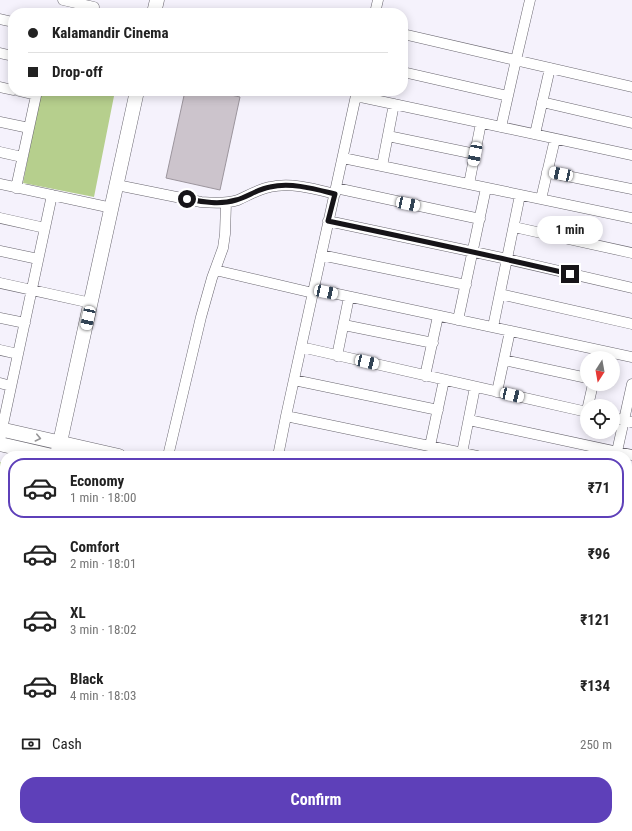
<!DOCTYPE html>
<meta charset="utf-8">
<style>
:root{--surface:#fff;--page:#f6f6f6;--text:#222;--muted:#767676;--line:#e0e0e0;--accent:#5e40b9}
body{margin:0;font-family:"Roboto Condensed",sans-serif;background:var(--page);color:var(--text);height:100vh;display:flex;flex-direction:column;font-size:15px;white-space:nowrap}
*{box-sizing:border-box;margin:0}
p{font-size:13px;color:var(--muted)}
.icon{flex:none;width:22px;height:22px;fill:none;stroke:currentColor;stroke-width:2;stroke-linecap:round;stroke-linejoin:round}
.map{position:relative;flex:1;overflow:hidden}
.panel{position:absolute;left:0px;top:451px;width:632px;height:380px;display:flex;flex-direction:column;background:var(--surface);border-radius:16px 16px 0 0;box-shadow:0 2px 10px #0003}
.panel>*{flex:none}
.hud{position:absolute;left:8px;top:8px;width:400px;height:88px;border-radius:16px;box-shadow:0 2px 10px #0003;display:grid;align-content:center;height:88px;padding:0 20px;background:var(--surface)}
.needle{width:26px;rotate:191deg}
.buttons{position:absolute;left:580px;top:351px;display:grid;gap:8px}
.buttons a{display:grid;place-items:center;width:40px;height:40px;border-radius:50%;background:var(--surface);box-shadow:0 2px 10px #0003;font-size:20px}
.end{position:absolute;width:18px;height:18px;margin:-9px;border:5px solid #161418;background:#fff;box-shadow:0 0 0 2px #fff}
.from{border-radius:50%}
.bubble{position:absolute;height:28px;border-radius:14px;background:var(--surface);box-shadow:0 2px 10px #0003;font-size:13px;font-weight:700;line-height:28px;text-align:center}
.car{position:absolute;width:12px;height:24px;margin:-12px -6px;border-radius:5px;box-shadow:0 0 3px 1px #0007;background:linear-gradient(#fff 24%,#345 0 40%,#fff 0 76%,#345 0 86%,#fff 0)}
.hud b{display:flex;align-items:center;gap:14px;height:38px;font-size:15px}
.hud b+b{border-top:1px solid var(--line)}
.hud i{width:10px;height:10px;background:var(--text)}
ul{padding:7px 0 0;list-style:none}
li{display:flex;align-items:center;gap:12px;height:60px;margin:0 8px 6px;padding:0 12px;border:2px solid transparent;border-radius:16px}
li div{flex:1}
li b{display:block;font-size:15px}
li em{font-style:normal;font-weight:700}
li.current{border-color:var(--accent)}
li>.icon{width:36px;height:36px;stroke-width:1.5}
.pay{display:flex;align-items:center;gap:10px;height:44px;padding:0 20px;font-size:15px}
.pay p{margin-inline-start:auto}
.cta{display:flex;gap:8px;margin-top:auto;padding:8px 20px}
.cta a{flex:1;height:46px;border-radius:16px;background:var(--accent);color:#fff;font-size:16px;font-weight:700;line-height:46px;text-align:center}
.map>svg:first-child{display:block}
.green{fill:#b6cf8d}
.building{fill:#ccc4cc;stroke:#9c959d}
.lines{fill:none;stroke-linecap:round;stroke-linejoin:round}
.street-casing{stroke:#6a6770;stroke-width:11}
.secondary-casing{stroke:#6a6770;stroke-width:15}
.street{stroke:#fff;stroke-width:10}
.secondary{stroke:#fff;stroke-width:14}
.oneway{stroke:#969597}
.route{stroke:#161418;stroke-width:5}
</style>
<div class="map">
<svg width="632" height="831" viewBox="0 0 632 831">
<rect width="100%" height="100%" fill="#f5f2fc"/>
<!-- green -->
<path class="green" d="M 41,91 L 115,91 L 94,197 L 23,183 Z
M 0,462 L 5,463 L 5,789 L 0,799 Z"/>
<!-- building -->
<path class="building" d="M 185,91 L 213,91 L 240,97 L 220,190 L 166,178 Z"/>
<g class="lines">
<defs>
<path id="street" d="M 63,0 L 94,7
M 375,13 L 378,0
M 0,19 L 13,22
M 403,34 L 632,87
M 0,53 L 13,56
M 403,72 L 508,96
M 0,87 L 13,90
M 19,91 L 36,95
M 356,96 L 632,155
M 542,102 L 632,123
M 0,122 L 29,128
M 501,127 L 516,60 L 530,0
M 535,134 L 550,68
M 388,136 L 475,154
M 0,152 L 22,157
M 343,158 L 632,218
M 382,166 L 394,104
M 547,172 L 632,189
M 0,184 L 112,208
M 469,184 L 481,123
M 117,185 L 201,202 C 213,203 227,204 238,200 C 249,195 259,189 270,187 C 291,182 315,189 335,194
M 16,188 L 37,91
M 336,188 L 480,219
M 541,199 L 555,139
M 0,218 L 45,228
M 328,221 L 507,259 L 632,288
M 514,227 L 632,253
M 0,251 L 38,259
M 321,255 L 466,285
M 215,270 L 313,293
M 0,283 L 91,303
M 314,289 L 632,357
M 500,294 L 632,324
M 0,318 L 25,323
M 458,320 L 486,188
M 344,325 L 433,343
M 493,327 L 520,195
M 301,347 L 587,412
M 0,350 L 18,354
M 337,356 L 349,297
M 504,360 L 587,378
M 425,376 L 438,316
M 294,380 L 438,410
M 0,383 L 11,386
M 497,392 L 510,331
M 588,406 L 593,384
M 286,416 L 477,456
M 613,418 L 632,422
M 469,420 L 632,455
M 1,436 L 2,429 L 52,195
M 430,446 L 444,380
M 462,453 L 475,387
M 168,456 L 201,317 L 212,278 L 223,248 L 225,234 L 226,203
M 278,456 L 286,416 L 357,91
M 616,456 L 632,384
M 627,488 L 632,489
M 627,635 L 632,636
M 627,668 L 632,669
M 627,701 L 632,702
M 627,732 L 632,733
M 627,768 L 632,769
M 627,801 L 632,802
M 0,812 L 5,801
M 138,826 L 161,831
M 435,826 L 457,831
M 89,831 L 90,826
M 350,831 L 351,826
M 498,831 L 499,826
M 535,831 L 536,826"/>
<path id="secondary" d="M 154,13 L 157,0
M 0,429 L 119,456
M 0,444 L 52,456
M 57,456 L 137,91
M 627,570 L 632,571
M 627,583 L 632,584"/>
</defs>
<!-- street casing -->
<use href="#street" class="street-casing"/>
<!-- secondary casing -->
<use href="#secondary" class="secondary-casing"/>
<!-- street -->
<use href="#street" class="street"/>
<!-- secondary -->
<use href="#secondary" class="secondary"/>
</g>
<!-- one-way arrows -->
<defs><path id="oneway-chevron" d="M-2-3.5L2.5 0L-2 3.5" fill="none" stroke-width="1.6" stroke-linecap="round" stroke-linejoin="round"/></defs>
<use class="oneway" href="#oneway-chevron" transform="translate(38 438) rotate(13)"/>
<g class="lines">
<!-- route -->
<path class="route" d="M 187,199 C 203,202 220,205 236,200 C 247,197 258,189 270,187 C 291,182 315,189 335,194 L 328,221 C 409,238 489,255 570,274"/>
</g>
</svg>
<div class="buttons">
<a><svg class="needle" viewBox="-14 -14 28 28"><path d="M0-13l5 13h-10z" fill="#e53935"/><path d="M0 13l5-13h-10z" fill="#767676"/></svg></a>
<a><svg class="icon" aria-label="locate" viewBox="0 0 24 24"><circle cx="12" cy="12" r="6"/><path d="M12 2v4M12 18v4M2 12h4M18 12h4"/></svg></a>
</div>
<i class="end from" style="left:187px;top:199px"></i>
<i class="end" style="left:570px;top:274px"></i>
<div class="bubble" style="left:537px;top:216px;width:66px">1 min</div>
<i class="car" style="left:475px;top:154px;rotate:191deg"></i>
<i class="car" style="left:561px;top:174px;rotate:282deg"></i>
<i class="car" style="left:408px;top:204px;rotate:102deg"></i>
<i class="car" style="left:326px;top:292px;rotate:102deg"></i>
<i class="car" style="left:88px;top:318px;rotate:192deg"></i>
<i class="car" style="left:367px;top:362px;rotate:103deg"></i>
<i class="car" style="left:512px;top:395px;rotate:103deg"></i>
<div class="hud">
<b><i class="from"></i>Kalamandir Cinema</b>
<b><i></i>Drop-off</b>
</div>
<section class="panel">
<ul>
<li class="current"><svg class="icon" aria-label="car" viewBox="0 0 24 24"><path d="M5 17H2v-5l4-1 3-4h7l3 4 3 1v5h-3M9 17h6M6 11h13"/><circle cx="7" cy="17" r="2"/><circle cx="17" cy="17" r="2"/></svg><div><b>Economy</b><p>1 min · 18:00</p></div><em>₹71</em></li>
<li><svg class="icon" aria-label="car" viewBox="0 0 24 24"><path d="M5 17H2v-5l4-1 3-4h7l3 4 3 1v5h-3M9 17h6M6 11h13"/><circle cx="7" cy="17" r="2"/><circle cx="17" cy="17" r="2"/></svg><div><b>Comfort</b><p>2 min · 18:01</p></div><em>₹96</em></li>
<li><svg class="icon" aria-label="car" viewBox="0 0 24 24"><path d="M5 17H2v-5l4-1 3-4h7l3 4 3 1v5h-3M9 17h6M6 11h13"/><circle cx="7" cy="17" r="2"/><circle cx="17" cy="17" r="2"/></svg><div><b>XL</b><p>3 min · 18:02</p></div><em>₹121</em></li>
<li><svg class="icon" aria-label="car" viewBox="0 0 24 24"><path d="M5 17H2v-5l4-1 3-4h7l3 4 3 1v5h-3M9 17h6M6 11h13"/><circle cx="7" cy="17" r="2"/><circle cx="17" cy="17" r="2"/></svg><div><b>Black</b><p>4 min · 18:03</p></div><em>₹134</em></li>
</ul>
<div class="pay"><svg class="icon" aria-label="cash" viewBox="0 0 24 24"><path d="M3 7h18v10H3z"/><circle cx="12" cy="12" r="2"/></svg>Cash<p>250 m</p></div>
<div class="cta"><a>Confirm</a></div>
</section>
</div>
